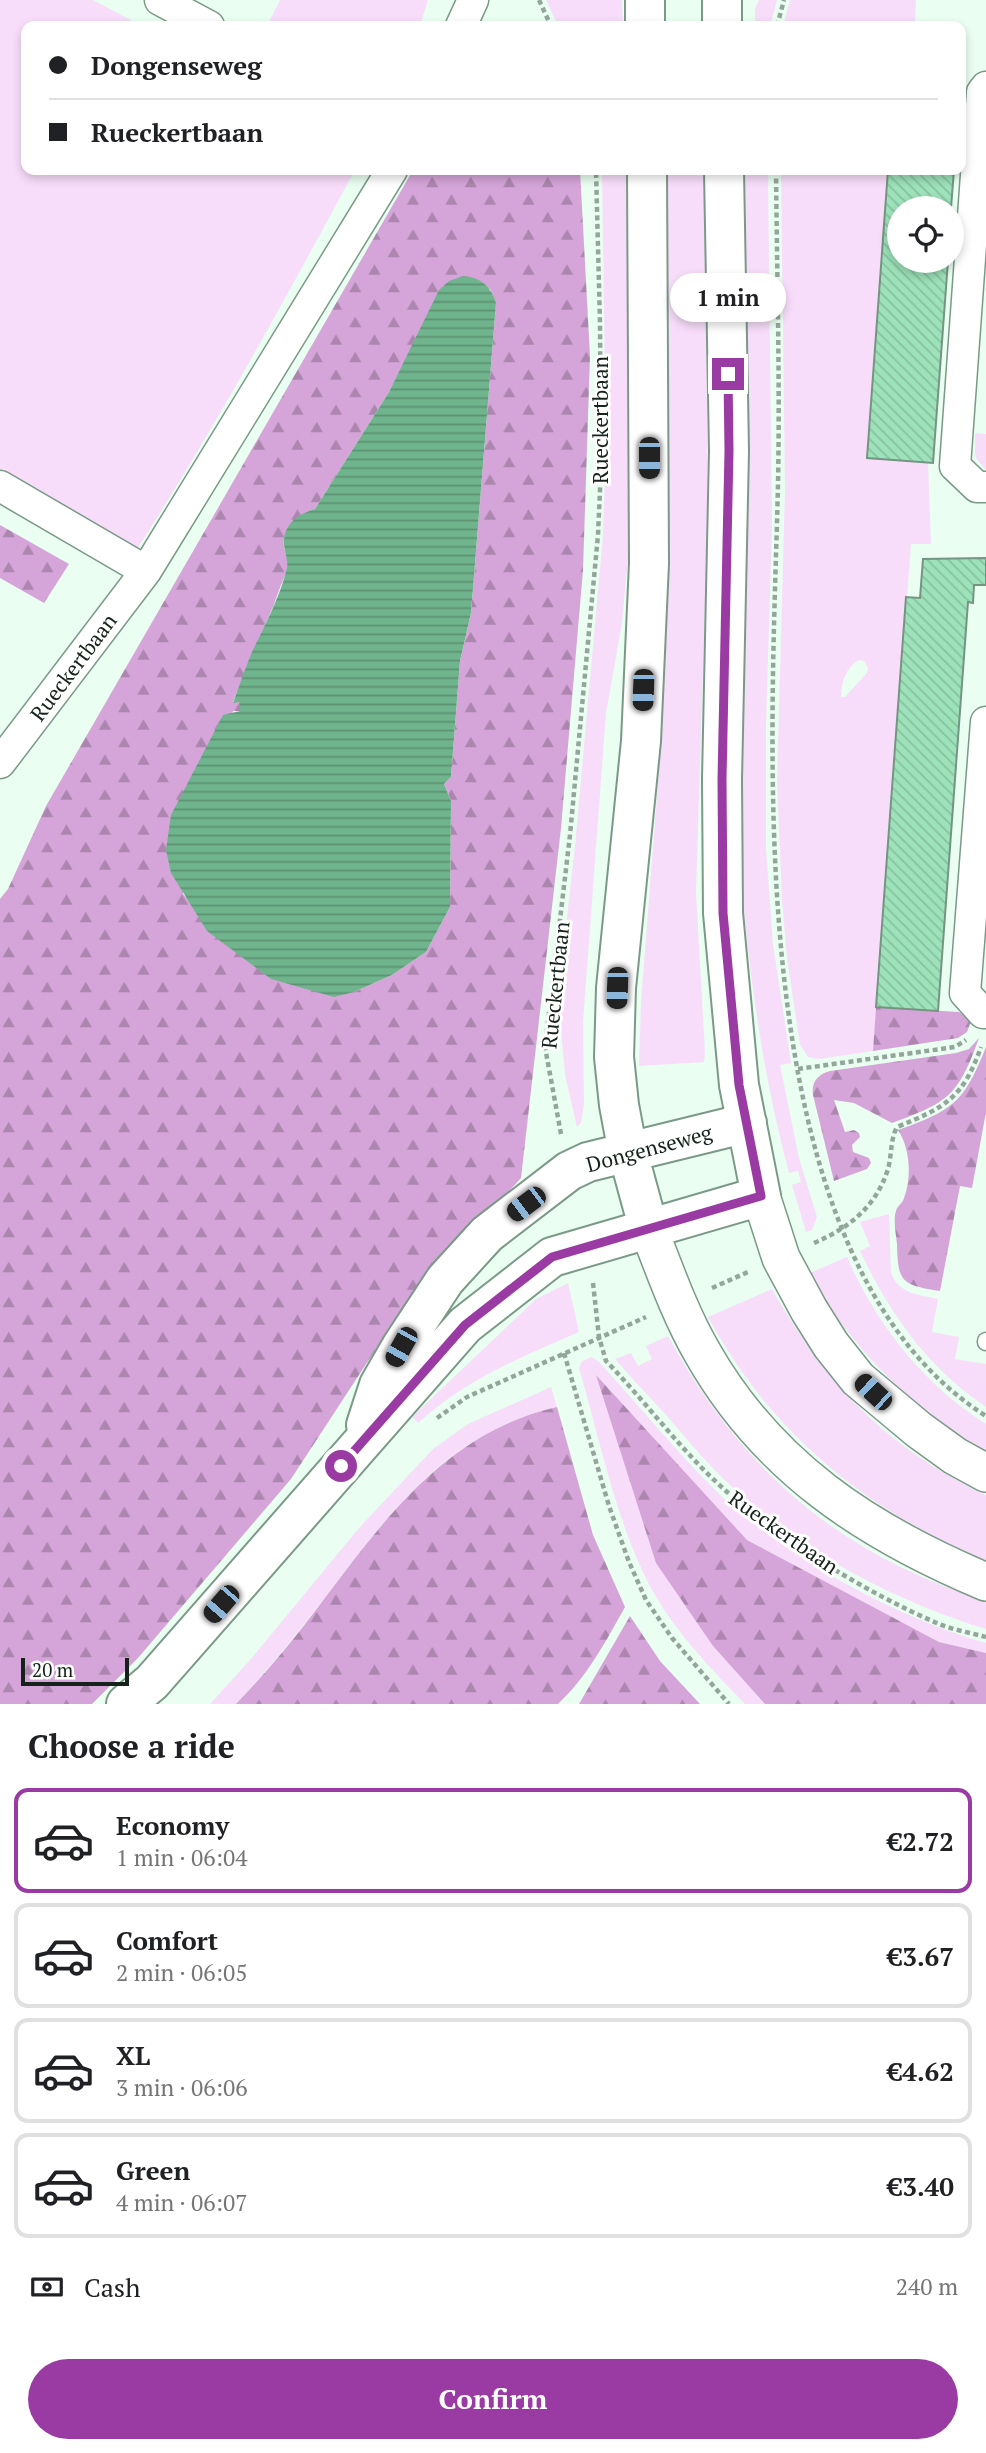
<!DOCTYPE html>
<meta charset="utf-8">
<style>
:root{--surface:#fff;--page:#f6f6f6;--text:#202124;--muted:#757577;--line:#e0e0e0;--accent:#9a3ba4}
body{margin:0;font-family:"PT Serif",serif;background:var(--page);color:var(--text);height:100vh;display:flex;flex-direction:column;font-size:26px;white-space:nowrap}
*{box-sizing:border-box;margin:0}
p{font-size:23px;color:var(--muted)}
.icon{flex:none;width:38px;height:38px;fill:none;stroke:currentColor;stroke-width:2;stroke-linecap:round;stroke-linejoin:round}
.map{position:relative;height:1704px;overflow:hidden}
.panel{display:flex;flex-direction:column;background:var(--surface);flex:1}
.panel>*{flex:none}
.top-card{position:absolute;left:21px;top:21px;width:945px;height:154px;border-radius:14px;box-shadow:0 4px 10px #0003;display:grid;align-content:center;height:154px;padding:0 28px;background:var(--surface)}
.fabs{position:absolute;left:887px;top:196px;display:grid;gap:14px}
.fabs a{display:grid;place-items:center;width:77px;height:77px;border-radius:50%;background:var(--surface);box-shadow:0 4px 10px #0003;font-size:35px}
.scale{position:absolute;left:21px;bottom:18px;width:108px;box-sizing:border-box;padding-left:7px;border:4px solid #16231b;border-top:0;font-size:19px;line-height:24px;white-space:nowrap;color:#16231b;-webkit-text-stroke:5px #fff;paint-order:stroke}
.end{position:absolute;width:32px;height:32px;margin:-16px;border:9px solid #9a3ba4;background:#fff;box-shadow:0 0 0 4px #fff}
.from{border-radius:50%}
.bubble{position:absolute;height:49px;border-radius:24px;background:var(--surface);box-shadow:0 4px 10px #0003;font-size:23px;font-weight:700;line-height:49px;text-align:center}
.car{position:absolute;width:21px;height:42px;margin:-21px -10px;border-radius:9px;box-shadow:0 0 5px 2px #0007;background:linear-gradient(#222 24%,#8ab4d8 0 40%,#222 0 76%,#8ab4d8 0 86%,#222 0)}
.top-card b{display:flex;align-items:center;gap:24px;height:66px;font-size:26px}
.top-card b+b{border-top:2px solid var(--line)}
.top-card i{width:18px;height:18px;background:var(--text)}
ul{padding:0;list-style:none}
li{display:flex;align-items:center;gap:21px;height:105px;margin:0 14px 10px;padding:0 14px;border:4px solid var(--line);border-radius:14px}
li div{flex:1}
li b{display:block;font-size:26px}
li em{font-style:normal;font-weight:700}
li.on{border-color:var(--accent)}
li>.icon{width:63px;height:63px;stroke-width:1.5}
h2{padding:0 28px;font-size:32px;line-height:84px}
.pay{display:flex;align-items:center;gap:18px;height:77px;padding:0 28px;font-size:26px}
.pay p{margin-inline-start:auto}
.button{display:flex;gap:14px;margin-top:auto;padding:14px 28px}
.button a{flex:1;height:80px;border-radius:42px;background:var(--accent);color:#fff;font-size:28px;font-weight:700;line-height:80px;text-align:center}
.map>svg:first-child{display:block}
.green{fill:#f8ddfa;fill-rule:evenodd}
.forest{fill:url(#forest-firs);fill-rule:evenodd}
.water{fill:url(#water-rules)}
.building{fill:url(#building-back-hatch);stroke:#759582;stroke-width:2}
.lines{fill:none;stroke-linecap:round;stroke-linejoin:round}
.service-casing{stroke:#7a9a87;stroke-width:19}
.minor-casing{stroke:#7a9a87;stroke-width:33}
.tertiary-casing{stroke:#7a9a87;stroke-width:40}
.secondary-casing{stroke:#7a9a87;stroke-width:42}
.path{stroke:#94a69b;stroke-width:4.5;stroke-dasharray:5 3.5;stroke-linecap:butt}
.service{stroke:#fff;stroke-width:16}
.minor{stroke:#fff;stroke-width:30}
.tertiary{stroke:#fff;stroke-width:37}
.secondary{stroke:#fff;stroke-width:38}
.route{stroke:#9a3ba4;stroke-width:9}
.labels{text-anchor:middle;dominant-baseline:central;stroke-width:6;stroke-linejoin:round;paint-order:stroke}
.street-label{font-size:21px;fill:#16231b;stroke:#fff}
</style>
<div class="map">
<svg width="986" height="1704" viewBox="0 0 986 1704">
<defs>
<pattern id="forest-firs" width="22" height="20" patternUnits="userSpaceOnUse" patternTransform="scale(1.75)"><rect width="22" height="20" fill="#d5a5d9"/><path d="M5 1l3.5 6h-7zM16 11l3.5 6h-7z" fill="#ac86af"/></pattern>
<pattern id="water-rules" width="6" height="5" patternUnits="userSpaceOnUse" patternTransform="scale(1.75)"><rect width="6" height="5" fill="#70b48d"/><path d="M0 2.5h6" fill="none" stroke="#5b9272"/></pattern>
<pattern id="building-back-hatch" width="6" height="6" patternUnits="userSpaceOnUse" patternTransform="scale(1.75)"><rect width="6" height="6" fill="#9de2ba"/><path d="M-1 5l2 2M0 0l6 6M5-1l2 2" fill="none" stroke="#86c29f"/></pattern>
</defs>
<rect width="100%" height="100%" fill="#eafef1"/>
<!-- green -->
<path class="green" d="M 0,0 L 93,0 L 142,26 L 26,26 L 26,170 L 355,170 C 282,305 209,439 125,568 L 0,493 Z
M 280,0 L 428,0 L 420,26 L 267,26 Z
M 546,0 L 622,0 L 623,26 L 558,26 Z
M 759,0 L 777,0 L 770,26 L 755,26 L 755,9 Z
M 790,0 L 916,0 L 915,26 L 783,26 Z
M 602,170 L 626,170 L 629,376 L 628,558 L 622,623 L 606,713 L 583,1022 L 584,1105 L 581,1123 L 577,1127 L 565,1075 L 558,997 L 575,846 L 603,535 L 606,443 Z
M 665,170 L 704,170 L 708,507 L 696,893 L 705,1052 L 704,1062 L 639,1066 L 641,1002 L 660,757 L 668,559 L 669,360 Z
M 741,170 L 768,170 L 772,526 L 766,725 L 766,849 L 773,944 L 791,1063 L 780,1065 L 799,1158 L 817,1217 L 812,1230 L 806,1232 L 792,1185 L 801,1182 L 798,1171 L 789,1173 C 763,1076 750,980 741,880 Z
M 781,170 L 810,170 L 810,174 L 814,175 L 825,170 L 888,170 L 867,457 L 928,462 L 931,544 L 911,544 L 873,1051 L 819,1059 L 808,1057 L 800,1045 L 787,958 L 782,900 L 777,783 L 785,490 ZM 859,660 L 864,661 L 868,668 L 867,673 L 845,697 L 841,697 C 841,683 846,667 859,660 Z
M 975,433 L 986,434 L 986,470 L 975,457 Z
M 889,1214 L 891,1273 C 900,1295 918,1294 938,1299 L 932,1332 L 959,1337 L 955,1359 L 986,1364 L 986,1407 C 928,1368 890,1314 860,1251 L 870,1246 L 860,1222 Z
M 847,1257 C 877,1325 923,1384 986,1424 L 986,1452 C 913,1407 851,1351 810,1273 Z
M 568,1283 L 579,1332 C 519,1358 467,1379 418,1423 L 412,1417 L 536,1299 Z
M 772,1289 C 827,1385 886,1447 986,1495 L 986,1560 C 867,1512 770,1432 708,1317 Z
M 668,1336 C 741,1470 840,1555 986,1601 L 986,1629 C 894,1601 802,1552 731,1486 C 707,1464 687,1439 666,1415 C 649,1396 631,1378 615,1359 L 631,1353 L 638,1366 L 652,1359 L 646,1346 Z
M 592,1357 L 599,1362 C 638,1404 674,1449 714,1489 C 782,1556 895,1617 986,1643 L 986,1653 L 939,1642 L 747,1540 L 597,1377 L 713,1646 L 765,1704 L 745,1704 C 712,1670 680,1637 656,1597 C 618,1532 600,1440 579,1368 L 582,1361 Z
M 551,1387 L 557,1407 C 446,1435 396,1505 330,1591 C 301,1629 271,1666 238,1702 L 236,1704 L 210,1704 L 250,1660 L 359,1528 L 433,1449 L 468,1424 Z"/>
<!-- forest -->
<path class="forest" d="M 413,170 L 580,170 L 590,356 L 583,570 L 561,828 L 521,1178 L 406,1303 L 291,1479 L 138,1658 L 92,1704 L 0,1704 L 0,899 L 8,889 L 46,806 ZM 443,286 L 490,289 L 496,303 L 471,613 L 460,661 L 451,777 L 444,784 L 451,801 L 450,907 L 426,952 L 392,975 L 354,992 L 191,903 L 183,894 L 233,711 L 240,711 L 240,702 L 233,702 C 248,663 267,625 281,585 C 283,580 288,570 288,564 C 288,553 280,547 286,533 C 290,522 304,512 315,509 L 389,392 Z
M 0,525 L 69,564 L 44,603 L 0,578 Z
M 876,1007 L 959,1012 L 971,1021 L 967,1032 L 958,1038 L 873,1051 Z
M 979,1038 C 958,1096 949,1102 892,1123 L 854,1103 L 834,1100 L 845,1132 L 854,1130 L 859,1133 L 860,1137 L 852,1145 L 853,1152 L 869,1158 L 871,1163 L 867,1169 L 834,1181 L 813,1095 C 811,1082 818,1074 830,1071 L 956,1053 L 969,1049 Z
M 986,1047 L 986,1112 L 972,1188 L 960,1186 L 940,1291 C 901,1285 898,1282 897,1244 C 896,1234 893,1220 896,1211 C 897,1206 903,1203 904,1198 C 912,1177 910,1148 898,1130 C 954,1110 964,1102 986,1047 Z
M 596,1375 L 747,1540 L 939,1642 L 986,1653 L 986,1704 L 765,1704 L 713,1646 L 656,1563 Z
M 557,1407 L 593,1535 L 625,1607 C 606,1641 587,1677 558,1704 L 236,1704 C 262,1677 286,1649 309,1619 C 378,1529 439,1434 557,1407 Z
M 630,1616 L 660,1661 L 700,1704 L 579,1704 Z"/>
<!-- water -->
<path class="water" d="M 463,276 C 480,277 491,286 496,303 L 471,613 L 460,661 L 451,777 L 444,784 L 451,801 L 450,907 L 426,952 L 392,975 L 354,992 L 334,997 L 271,979 L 207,931 L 171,873 L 166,850 L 171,815 L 223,715 L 240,711 L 240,702 L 233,703 C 239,686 245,669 252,652 C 265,625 280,597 287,568 C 289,556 280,546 286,531 C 291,519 302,513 315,509 L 389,392 L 439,290 L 449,281 Z"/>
<!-- building -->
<path class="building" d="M 888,170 L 954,170 L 951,208 L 900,208 L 900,261 L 948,261 L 933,463 L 867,458 Z
M 986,558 L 986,585 L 974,585 L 973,603 L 968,602 L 938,1011 L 876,1007 L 906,597 L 920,598 L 923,559 Z"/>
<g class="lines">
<defs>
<path id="service" d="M 986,1342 L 986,1341"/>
<path id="minor" d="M 160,0 L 209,26
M 461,26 L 473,0
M 986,87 L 982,92 L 955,466 L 977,487 L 986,487
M 0,486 L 146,571
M 986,722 L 965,993 L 983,1013 L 986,1013
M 0,763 L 146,571 L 392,170"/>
<path id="tertiary" d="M 761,1196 L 781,1258 L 809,1310 L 831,1345 L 858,1379 L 919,1430 L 955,1456 L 986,1473
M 649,1230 C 665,1271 680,1314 702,1352 C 767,1467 867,1532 986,1582"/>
<path id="secondary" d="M 645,0 L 645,26
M 722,0 L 722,26
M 647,170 L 649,563 L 641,741 L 616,988 L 614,1057 L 619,1105 L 628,1153 L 649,1230
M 366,1425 L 379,1385 L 401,1347 L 445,1280 L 487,1234 L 569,1171 L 588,1162 L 747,1123
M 126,1704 L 152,1682 L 465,1325 L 552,1257 L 761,1196 L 739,1085 L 723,913 L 722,779 L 729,451 L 724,170"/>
</defs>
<!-- service casing -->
<use href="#service" class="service-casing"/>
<!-- minor casing -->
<use href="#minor" class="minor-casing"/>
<!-- tertiary casing -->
<use href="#tertiary" class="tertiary-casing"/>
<!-- secondary casing -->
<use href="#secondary" class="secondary-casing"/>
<!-- path -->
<path class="path" d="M 539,0 L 551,26
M 777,26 L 784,0
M 776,170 C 777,275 780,380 778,485 C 772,745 734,1256 986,1416
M 798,1069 L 955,1047 L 966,1040
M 561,1134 L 545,1047 L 570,835 L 598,535 L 601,468 L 600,324 L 596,170
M 814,1243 C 849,1228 876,1207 888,1169 C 892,1155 890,1140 897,1127 C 946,1107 963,1098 981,1047
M 593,1283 L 599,1337 L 606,1361 C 647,1403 682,1452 726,1491 C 783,1542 869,1594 939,1624 C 954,1630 971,1633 986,1637
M 712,1288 L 748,1272
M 564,1353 L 609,1506 L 629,1562 L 646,1600 L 672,1638 L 729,1704
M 437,1418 L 467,1397 L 646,1317"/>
<!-- service -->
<use href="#service" class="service"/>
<!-- minor -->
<use href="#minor" class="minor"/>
<!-- tertiary -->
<use href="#tertiary" class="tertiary"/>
<!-- secondary -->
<use href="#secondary" class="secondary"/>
</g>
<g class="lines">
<!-- route -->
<path class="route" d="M 341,1466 L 465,1325 L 552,1257 L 761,1196 L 739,1085 L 723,913 L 722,779 L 729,451 L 728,374"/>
</g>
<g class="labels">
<!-- street labels -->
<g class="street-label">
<text transform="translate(600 420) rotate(-90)">Rueckertbaan</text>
<text transform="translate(73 667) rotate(-53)">Rueckertbaan</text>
<text transform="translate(555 985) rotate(-84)">Rueckertbaan</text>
<text transform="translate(649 1148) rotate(-15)">Dongenseweg</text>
<text transform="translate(784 1532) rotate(35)">Rueckertbaan</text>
</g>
</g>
</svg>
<div class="fabs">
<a><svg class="icon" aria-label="locate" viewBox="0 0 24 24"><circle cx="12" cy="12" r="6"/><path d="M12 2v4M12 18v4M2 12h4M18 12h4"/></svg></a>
</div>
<div class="scale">20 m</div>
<i class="end from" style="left:341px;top:1466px"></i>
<i class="end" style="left:728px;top:374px"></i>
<div class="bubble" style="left:670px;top:273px;width:116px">1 min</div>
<i class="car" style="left:649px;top:458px;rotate:180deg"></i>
<i class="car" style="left:643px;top:690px;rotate:182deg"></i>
<i class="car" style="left:617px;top:988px;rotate:182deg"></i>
<i class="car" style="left:526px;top:1204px;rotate:233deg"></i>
<i class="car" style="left:401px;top:1347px;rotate:209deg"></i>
<i class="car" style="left:873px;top:1392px;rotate:313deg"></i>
<i class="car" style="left:221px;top:1604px;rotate:221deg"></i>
<div class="top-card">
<b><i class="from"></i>Dongenseweg</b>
<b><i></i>Rueckertbaan</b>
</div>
</div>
<section class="panel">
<h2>Choose a ride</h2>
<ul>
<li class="on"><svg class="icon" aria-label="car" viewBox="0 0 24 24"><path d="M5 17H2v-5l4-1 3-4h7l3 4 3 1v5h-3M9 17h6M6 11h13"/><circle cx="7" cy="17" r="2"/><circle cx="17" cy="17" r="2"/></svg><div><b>Economy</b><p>1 min · 06:04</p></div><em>€2.72</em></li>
<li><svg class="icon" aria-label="car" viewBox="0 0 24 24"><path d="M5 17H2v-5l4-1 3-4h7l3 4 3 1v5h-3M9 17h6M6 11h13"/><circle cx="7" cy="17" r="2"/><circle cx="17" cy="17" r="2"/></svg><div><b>Comfort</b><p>2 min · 06:05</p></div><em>€3.67</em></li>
<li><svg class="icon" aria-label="car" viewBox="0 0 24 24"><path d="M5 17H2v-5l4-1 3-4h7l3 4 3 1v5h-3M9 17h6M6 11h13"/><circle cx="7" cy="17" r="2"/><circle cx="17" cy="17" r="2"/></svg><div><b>XL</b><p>3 min · 06:06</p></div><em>€4.62</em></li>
<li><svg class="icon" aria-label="car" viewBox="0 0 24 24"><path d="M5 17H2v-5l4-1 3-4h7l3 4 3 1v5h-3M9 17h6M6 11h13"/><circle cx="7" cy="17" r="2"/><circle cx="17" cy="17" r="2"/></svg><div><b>Green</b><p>4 min · 06:07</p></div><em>€3.40</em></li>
</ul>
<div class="pay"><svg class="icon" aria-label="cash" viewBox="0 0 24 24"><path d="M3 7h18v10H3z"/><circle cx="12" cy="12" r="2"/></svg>Cash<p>240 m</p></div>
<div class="button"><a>Confirm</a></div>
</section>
